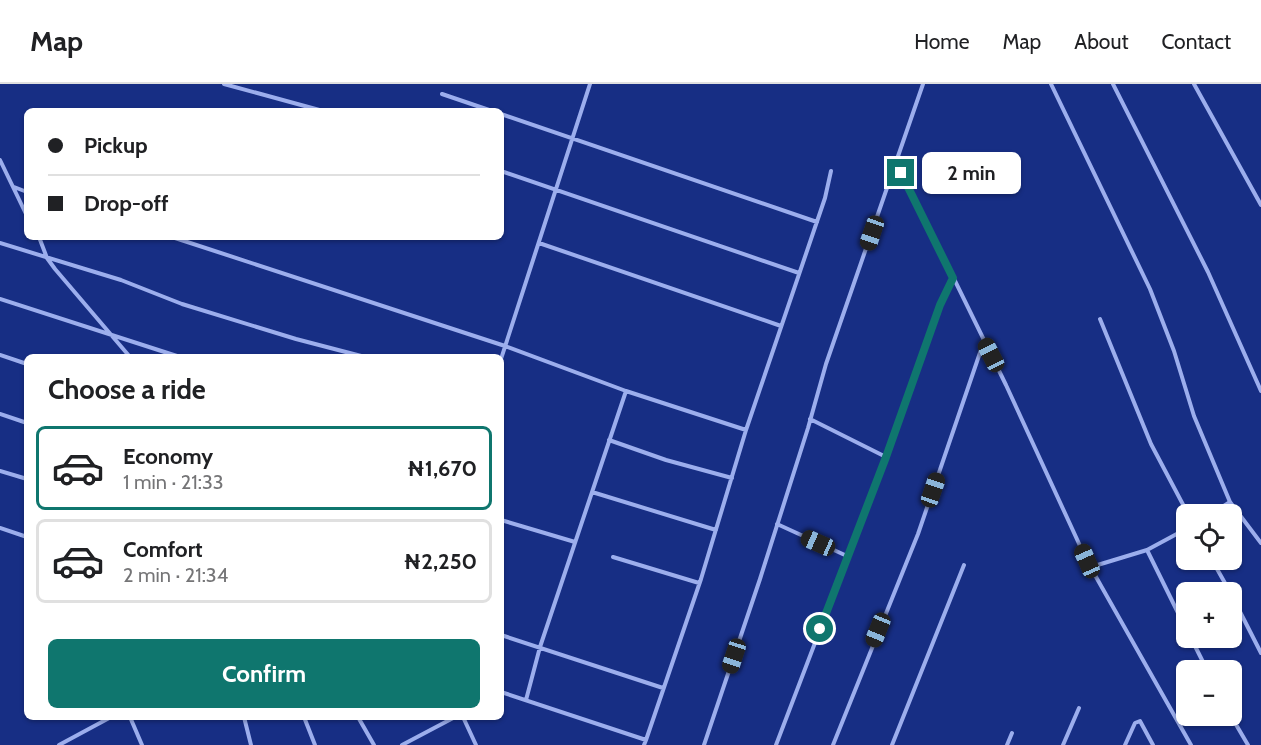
<!DOCTYPE html>
<meta charset="utf-8">
<style>
:root{--surface:#fff;--page:#f2f2f2;--text:#202124;--muted:#757577;--line:#e0e0e0;--accent:#0f766e}
body{margin:0;font-family:Cabin,sans-serif;background:var(--page);color:var(--text);height:100vh;display:flex;flex-direction:column;font-size:22px;white-space:nowrap}
*{box-sizing:border-box;margin:0}
p{font-size:20px;color:var(--muted)}
.icon{flex:none;width:33px;height:33px;fill:none;stroke:currentColor;stroke-width:2;stroke-linecap:round;stroke-linejoin:round}
.map{position:relative;flex:1;overflow:hidden}
.panel{position:absolute;left:24px;top:270px;width:480px;height:366px;display:flex;flex-direction:column;background:var(--surface);border-radius:9px;box-shadow:0 2px 4px #0004}
.panel>*{flex:none}
.banner{position:absolute;left:24px;top:24px;width:480px;height:132px;border-radius:9px;box-shadow:0 2px 4px #0004;display:grid;align-content:center;height:132px;padding:0 24px;background:var(--surface)}
.tools{position:absolute;left:1176px;top:420px;display:grid;gap:12px}
.tools a{display:grid;place-items:center;width:66px;height:66px;border-radius:9px;background:var(--surface);box-shadow:0 2px 4px #0004;font-size:30px}
.end{position:absolute;width:27px;height:27px;margin:-14px;border:8px solid #0f766e;background:#fff;box-shadow:0 0 0 3px #fff}
.from{border-radius:50%}
.bubble{position:absolute;height:42px;border-radius:9px;background:var(--surface);box-shadow:0 2px 4px #0004;font-size:20px;font-weight:700;line-height:42px;text-align:center}
.car{position:absolute;width:18px;height:36px;margin:-18px -9px;border-radius:8px;box-shadow:0 0 4px 2px #0007;background:linear-gradient(#222 24%,#8ab4d8 0 40%,#222 0 76%,#8ab4d8 0 86%,#222 0)}
.banner b{display:flex;align-items:center;gap:21px;height:57px;font-size:22px}
.banner b+b{border-top:2px solid var(--line)}
.banner i{width:15px;height:15px;background:var(--text)}
ul{padding:0;list-style:none}
li{display:flex;align-items:center;gap:18px;height:84px;margin:0 12px 9px;padding:0 12px;border:3px solid var(--line);border-radius:9px}
li div{flex:1}
li b{display:block;font-size:22px}
li em{font-style:normal;font-weight:700}
li.active{border-color:var(--accent)}
li>.icon{width:54px;height:54px;stroke-width:1.5}
h2{padding:0 24px;font-size:27px;line-height:72px}
.cta{display:flex;gap:12px;margin-top:auto;padding:12px 24px}
.cta a{flex:1;height:69px;border-radius:9px;background:var(--accent);color:#fff;font-size:24px;font-weight:700;line-height:69px;text-align:center}
header{display:flex;align-items:center;gap:36px;box-sizing:border-box;height:84px;padding:0 30px;background:var(--surface);border-bottom:2px solid var(--line)}
header strong{font-size:28px}
nav{display:flex;gap:33px;margin-inline-start:auto;font-size:21px}
.map>svg:first-child{display:block}
.lines{fill:none;stroke-linecap:round;stroke-linejoin:round}
.minor{stroke:#9caeed;stroke-width:4}
.route{stroke:#0f766e;stroke-width:8}
</style>
<header>
<strong>Map</strong>
<nav><a>Home</a><a>Map</a><a>About</a><a>Contact</a></nav>
</header>
<div class="map">
<svg width="1261" height="661" viewBox="0 0 1261 661">
<rect width="100%" height="100%" fill="#172e84"/>
<g class="lines">
<!-- minor -->
<path class="minor" d="M 224,0 L 323,27
M 1051,0 L 1150,205 L 1174,267 L 1194,332 L 1230,418
M 1113,0 L 1208,188 L 1261,307
M 1194,0 L 1261,121
M 442,10 L 492,27
M 501,30 L 817,138
M 0,76 L 27,132
M 896,82 L 912,109 L 1006,301 L 1087,477 L 1191,661
M 501,87 L 799,189
M 14,103 L 27,108
M 39,153 L 47,174 L 55,185 L 130,273
M 172,153 L 505,262 L 626,307 L 540,563 L 526,616
M 0,159 L 121,196 L 182,220 L 296,255 L 365,273
M 539,159 L 781,242
M 0,215 L 180,273
M 1100,235 L 1151,360 L 1188,430
M 0,271 L 27,280
M 501,275 L 590,0
M 626,307 L 746,346 L 825,114 L 831,87
M 0,330 L 27,339
M 810,335 L 886,373 L 885,375
M 609,356 L 666,376 L 732,394
M 0,387 L 27,395
M 592,408 L 716,446
M 1211,430 L 1230,418 L 1261,459
M 501,436 L 575,458
M 777,440 L 847,472
M 0,444 L 27,453
M 1147,466 L 1186,445
M 613,473 L 699,499
M 1212,476 L 1230,508
M 1091,483 L 1147,466 L 1186,545
M 1232,512 L 1261,569
M 501,551 L 663,604
M 1191,554 L 1207,586
M 501,608 L 646,656 L 644,661
M 1231,632 L 1248,661
M 130,633 L 142,661
M 244,633 L 251,661
M 304,633 L 315,661
M 358,633 L 374,661
M 463,633 L 476,661
M 646,656 L 701,495 L 746,346
M 59,661 L 111,633
M 402,661 L 455,633
M 704,661 L 760,495 L 808,344 L 826,280 L 923,0
M 776,661 L 886,373 L 940,221 L 953,195
M 833,661 L 918,450 L 984,257
M 892,661 L 964,481
M 1007,661 L 1012,649
M 1063,661 L 1079,624
M 1125,661 L 1135,639 L 1140,637 L 1153,661"/>
</g>
<g class="lines">
<!-- route -->
<path class="route" d="M 820,545 L 886,373 L 940,221 L 953,194 L 901,89"/>
</g>
</svg>
<div class="tools">
<a><svg class="icon" aria-label="locate" viewBox="0 0 24 24"><circle cx="12" cy="12" r="6"/><path d="M12 2v4M12 18v4M2 12h4M18 12h4"/></svg></a>
<a>+</a>
<a>−</a>
</div>
<i class="end from" style="left:820px;top:545px"></i>
<i class="end" style="left:901px;top:89px"></i>
<div class="bubble" style="left:922px;top:68px;width:99px">2 min</div>
<i class="car" style="left:872px;top:149px;rotate:199deg"></i>
<i class="car" style="left:991px;top:271px;rotate:333deg"></i>
<i class="car" style="left:933px;top:406px;rotate:19deg"></i>
<i class="car" style="left:818px;top:459px;rotate:294deg"></i>
<i class="car" style="left:1087px;top:477px;rotate:336deg"></i>
<i class="car" style="left:878px;top:546px;rotate:202deg"></i>
<i class="car" style="left:734px;top:572px;rotate:198deg"></i>
<div class="banner">
<b><i class="from"></i>Pickup</b>
<b><i></i>Drop-off</b>
</div>
<section class="panel">
<h2>Choose a ride</h2>
<ul>
<li class="active"><svg class="icon" aria-label="car" viewBox="0 0 24 24"><path d="M5 17H2v-5l4-1 3-4h7l3 4 3 1v5h-3M9 17h6M6 11h13"/><circle cx="7" cy="17" r="2"/><circle cx="17" cy="17" r="2"/></svg><div><b>Economy</b><p>1 min · 21:33</p></div><em>₦1,670</em></li>
<li><svg class="icon" aria-label="car" viewBox="0 0 24 24"><path d="M5 17H2v-5l4-1 3-4h7l3 4 3 1v5h-3M9 17h6M6 11h13"/><circle cx="7" cy="17" r="2"/><circle cx="17" cy="17" r="2"/></svg><div><b>Comfort</b><p>2 min · 21:34</p></div><em>₦2,250</em></li>
</ul>
<div class="cta"><a>Confirm</a></div>
</section>
</div>
